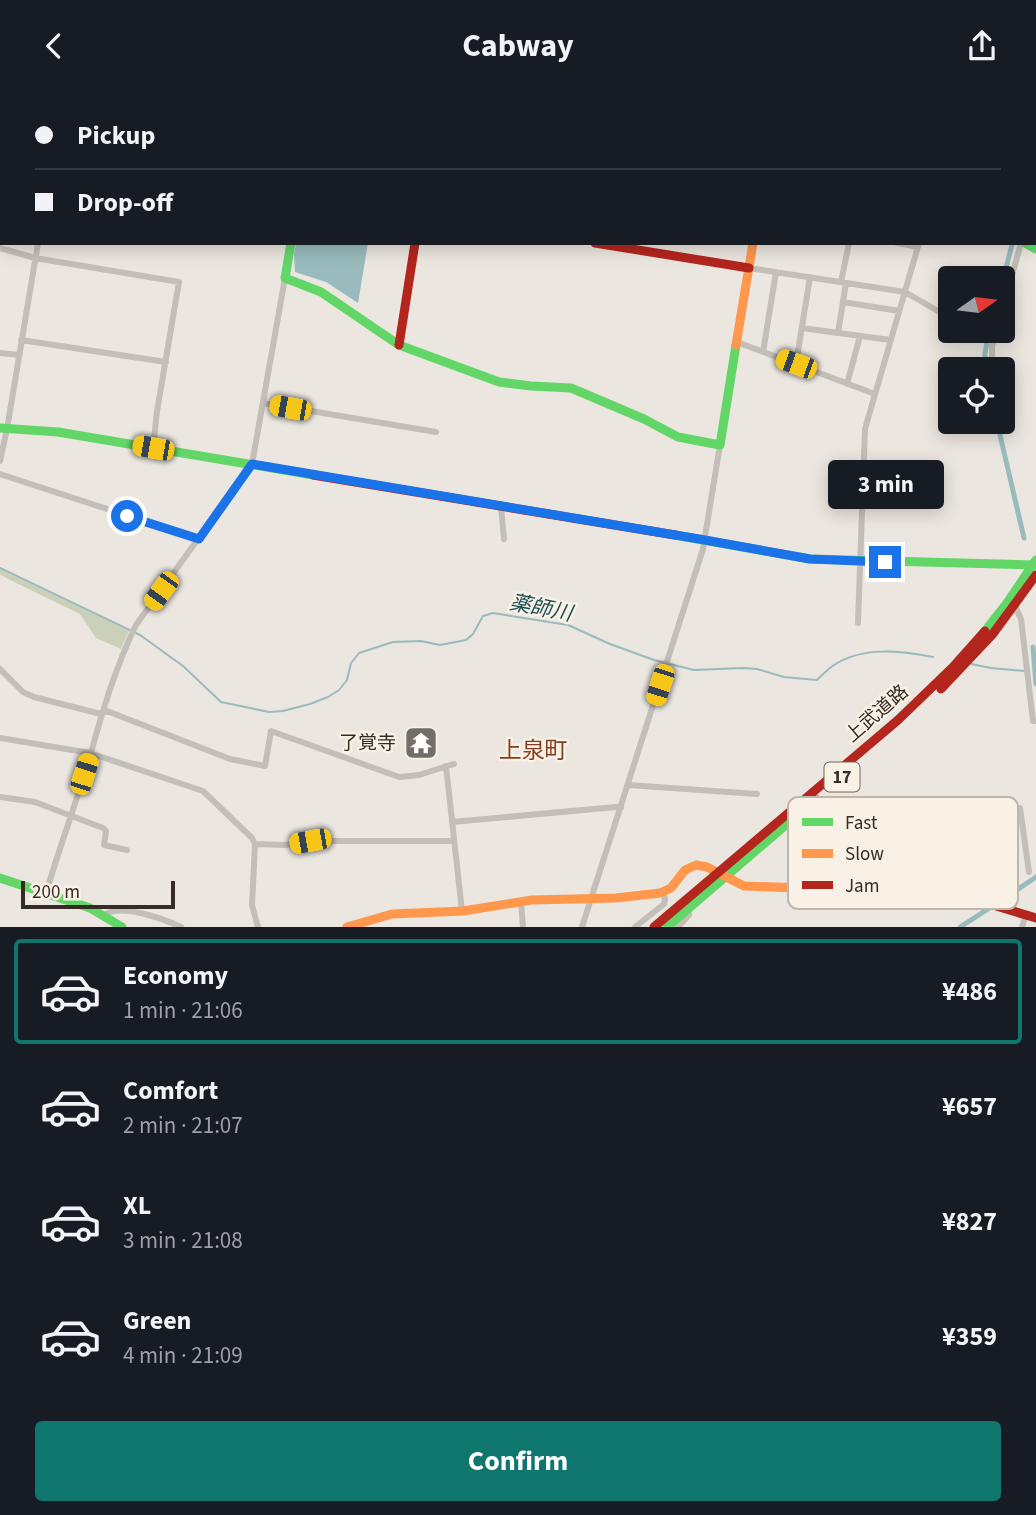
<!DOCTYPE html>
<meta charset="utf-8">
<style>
:root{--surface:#171b24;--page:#20242c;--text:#f1f3f6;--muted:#9ea1a6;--line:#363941;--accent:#0f766e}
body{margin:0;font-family:"Source Sans 3","Noto Sans JP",sans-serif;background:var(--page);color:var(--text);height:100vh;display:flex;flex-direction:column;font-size:26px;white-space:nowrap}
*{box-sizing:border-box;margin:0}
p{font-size:23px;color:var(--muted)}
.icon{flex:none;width:38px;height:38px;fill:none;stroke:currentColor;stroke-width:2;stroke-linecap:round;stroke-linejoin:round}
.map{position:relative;height:836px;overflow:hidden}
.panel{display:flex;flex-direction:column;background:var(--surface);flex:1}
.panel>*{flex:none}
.hud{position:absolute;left:0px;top:0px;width:1036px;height:154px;box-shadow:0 4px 18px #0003;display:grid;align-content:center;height:154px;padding:0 35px;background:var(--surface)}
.needle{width:46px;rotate:76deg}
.controls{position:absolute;left:938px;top:175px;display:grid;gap:14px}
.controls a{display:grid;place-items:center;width:77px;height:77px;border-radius:7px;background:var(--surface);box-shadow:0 4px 18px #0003;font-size:35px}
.scale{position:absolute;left:21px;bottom:18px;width:154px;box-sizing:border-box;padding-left:7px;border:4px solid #352c26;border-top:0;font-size:19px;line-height:24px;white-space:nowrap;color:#352c26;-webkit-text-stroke:5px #f9f1e5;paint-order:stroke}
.end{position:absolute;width:32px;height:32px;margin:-16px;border:9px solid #1a73e8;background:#fff;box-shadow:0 0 0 4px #fff}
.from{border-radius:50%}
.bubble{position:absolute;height:49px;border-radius:7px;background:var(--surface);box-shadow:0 4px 18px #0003;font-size:23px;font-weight:700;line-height:49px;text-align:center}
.car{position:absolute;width:21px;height:42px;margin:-21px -10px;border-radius:9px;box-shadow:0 0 5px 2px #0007;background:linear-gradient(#f5c518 24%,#345 0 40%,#f5c518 0 76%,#345 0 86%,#f5c518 0)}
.hud b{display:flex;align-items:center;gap:24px;height:66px;font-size:26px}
.hud b+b{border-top:2px solid var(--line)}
.hud i{width:18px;height:18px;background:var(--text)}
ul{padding:12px 0 0;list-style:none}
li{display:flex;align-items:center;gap:21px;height:105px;margin:0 14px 10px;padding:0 21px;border:4px solid transparent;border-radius:7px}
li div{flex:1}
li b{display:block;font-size:26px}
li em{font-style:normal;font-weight:700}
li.on{border-color:var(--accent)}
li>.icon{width:63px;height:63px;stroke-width:1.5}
.action{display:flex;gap:14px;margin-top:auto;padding:14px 35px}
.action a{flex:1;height:80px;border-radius:7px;background:var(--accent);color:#fff;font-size:28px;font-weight:700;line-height:80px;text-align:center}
header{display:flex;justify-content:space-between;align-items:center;height:91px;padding:0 35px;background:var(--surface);font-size:32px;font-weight:700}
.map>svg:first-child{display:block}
.green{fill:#cbd1b8}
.water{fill:#9abbbd}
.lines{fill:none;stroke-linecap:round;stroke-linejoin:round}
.stream{stroke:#9abbbd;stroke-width:2}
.canal{stroke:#9abbbd;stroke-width:5}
.street{stroke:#c4beb8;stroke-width:6}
.fast{stroke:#63d668;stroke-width:9}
.slow{stroke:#ff974d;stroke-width:9}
.jam{stroke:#b3261e;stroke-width:9}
.route{stroke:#1a73e8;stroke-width:9}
.labels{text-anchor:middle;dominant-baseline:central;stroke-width:5;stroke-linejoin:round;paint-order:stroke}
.shield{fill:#f9f1e5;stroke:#70675f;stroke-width:2}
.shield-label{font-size:18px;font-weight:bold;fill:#352c26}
.street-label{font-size:19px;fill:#352c26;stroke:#f9f1e5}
.poi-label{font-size:19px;fill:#352c26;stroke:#f9f1e5;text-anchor:end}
.water-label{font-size:21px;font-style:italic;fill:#1c5057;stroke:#f9f1e5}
.quarter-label{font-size:23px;fill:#853d1f;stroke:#f9f1e5}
.key{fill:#f9f1e5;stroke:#beb6ac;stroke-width:2}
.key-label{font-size:19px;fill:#352c26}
</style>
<header><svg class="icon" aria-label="back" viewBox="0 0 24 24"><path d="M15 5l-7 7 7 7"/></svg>Cabway<svg class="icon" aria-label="share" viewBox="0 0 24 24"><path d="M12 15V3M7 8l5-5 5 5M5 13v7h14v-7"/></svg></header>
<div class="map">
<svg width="1036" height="836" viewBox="0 0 1036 836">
<rect width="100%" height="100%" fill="#ebe6df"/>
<!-- green -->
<path class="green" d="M 0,478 L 129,540 L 121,558 L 96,547 L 80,523 L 8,488 L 0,483 Z"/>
<!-- water -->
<path class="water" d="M 296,152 L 368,152 L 358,212 L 326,191 L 295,181 L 294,163 Z"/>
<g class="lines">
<!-- stream -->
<path class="stream" d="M 0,477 L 140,544 L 183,575 L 221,611 L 269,621 L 283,620 L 310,613 L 328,606 L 339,599 L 347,589 L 351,572 L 359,562 L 393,551 L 421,550 L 440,554 L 466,549 L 473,543 L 483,525 L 493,522 L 568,534 L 610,553 L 654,569 L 694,579 L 743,577 L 757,578 L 784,586 L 817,589 C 822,584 828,578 834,574 C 863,555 901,560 933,566
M 971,573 L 991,577 L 1025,580"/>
<!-- canal -->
<path class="canal" d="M 1034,128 L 1036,127
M 1003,188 L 1012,154
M 985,278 L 985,262 L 989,240
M 997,331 L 1024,447
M 1033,556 L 1036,593
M 1008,805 L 1036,786
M 960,836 L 988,818"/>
<!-- street -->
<path class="street" d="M 61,2 L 61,0
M 0,19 L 2,19
M 897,152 L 918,156
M 0,157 L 35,167 L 179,191 L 157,320 L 153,357
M 749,177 L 905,201 L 950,227
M 841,191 L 849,152
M 843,211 L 899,220
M 1003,217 L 1021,152
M 802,237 L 890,249
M 970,240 L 971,240
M 838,242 L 846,192
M 21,249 L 166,271
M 737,251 L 875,303
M 763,261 L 776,181
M 0,262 L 19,264
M 796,273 L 810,186
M 992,278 L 992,255 L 997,240
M 847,293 L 860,245
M 263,312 L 436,341
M 1003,327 L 1006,339
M 0,370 L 7,338 L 38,152
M 0,383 L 199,448
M 501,415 L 504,448
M 1015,515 L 1021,528 L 1033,630 L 1036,630
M 858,532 L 865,338 L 919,152
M 0,578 L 23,601 L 34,606 L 101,623 L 107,620 L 230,668 L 265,675 L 271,640 L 399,686 L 419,684 L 454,673
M 0,647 L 90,662 L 203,700 L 252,747 L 255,753 L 252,814 L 258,836
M 446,675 L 462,820
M 628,694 L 757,703
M 0,706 L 35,711 L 103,737 L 106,740 L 104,754 L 127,759
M 1020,717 L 1029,781
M 452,731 L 616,716 L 621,717
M 255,753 L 285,754 L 310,750 L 454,750
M 46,802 C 60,755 77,709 91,662 C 103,618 116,575 136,534 L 252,373 L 285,187
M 521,811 L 523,836
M 104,824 C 121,812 164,828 181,836
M 582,836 L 703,458 L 720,354
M 635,836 L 664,813 L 665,808 L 663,802
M 678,836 L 689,824 L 688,818
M 1022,836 L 1026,824"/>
<!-- fast -->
<path class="fast" d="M 1034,112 L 1036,111
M 291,152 L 285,187 L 321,201 L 399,254 L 499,291 L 531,295 L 571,297 L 644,328 L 678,346 L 720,354 L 736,254
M 1025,152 L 1036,158
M 0,337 L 58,341 L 313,384
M 675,444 L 810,468 L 1036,474
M 985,540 L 1007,512 L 1036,469
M 0,787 L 90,817 L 122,836
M 667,836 L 816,708"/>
<!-- slow -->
<path class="slow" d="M 546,0 L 546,2
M 950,2 L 951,0
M 736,254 L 753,152
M 347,836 L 392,823 L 463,820 L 532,809 L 616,807 L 660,802 L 671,797 L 685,779 L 696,774 L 707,776 L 744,795 L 917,801"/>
<!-- jam -->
<path class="jam" d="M 419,0 L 419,2
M 482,0 L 493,2
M 777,0 L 777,2
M 316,2 L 317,0
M 1034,145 L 1036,144
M 595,152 L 749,177
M 399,254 L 415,152
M 313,384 L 675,444
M 941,598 L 992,544 L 1036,484
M 917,801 L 973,808 L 1036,827
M 654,836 L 898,629 L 953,576 L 985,540"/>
</g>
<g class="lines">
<!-- route -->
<path class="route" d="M 127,425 L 199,448 L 252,373 L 705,449 L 810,468 L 885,471"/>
</g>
<!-- icons -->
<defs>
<symbol id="temple-square" viewBox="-11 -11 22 22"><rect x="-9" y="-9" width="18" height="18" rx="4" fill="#756d67" stroke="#f9f1e5"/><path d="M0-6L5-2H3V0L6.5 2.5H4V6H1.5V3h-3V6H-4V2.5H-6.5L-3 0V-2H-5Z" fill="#fff"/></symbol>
</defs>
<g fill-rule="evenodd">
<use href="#temple-square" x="402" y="633" width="38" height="38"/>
</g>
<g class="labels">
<!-- shield labels -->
<rect class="shield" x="824.5" y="671.5" width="35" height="29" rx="5"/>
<g class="shield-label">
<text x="842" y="686">17</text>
</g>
<!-- street labels -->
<g class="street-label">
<text transform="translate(877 623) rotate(-41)">上武道路</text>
</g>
<!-- poi labels -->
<g class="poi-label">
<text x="396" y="652">了覚寺</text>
</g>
<!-- water labels -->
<g class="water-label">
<text transform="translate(541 517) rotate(11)">薬師川</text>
</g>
<!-- quarter labels -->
<g class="quarter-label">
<text x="533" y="659">上泉町</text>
</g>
</g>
<!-- legend -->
<rect x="788" y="706" width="230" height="112" rx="10" class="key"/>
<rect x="802" y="727" width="31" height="8" fill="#63d668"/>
<rect x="802" y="758" width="31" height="9" fill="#ff974d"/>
<rect x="802" y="790" width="31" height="8" fill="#b3261e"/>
<g class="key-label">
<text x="845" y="738">Fast</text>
<text x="845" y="769">Slow</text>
<text x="845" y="801">Jam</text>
</g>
</svg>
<div class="controls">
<a><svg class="needle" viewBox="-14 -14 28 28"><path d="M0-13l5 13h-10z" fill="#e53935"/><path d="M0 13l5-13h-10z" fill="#9ea1a6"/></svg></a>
<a><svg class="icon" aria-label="locate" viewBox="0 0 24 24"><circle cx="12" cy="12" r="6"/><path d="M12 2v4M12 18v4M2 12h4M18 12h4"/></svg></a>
</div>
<div class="scale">200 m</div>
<i class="end from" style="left:127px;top:425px"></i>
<i class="end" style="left:885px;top:471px"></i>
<div class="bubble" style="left:828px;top:369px;width:116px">3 min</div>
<i class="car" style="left:796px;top:273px;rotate:290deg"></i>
<i class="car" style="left:290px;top:317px;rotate:280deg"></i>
<i class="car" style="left:153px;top:357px;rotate:280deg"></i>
<i class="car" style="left:161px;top:500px;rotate:216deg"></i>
<i class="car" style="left:660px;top:594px;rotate:198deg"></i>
<i class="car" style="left:84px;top:683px;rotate:18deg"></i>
<i class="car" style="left:310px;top:750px;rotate:260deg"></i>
<div class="hud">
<b><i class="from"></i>Pickup</b>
<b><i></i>Drop-off</b>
</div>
</div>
<section class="panel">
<ul>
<li class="on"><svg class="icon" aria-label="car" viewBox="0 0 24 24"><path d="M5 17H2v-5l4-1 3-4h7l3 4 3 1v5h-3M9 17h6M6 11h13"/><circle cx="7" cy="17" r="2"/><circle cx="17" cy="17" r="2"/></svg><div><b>Economy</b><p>1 min · 21:06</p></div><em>¥486</em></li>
<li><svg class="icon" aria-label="car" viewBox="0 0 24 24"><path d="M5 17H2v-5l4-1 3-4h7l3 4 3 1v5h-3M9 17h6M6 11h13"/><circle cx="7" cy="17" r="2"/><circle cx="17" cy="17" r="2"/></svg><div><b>Comfort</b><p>2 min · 21:07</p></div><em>¥657</em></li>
<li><svg class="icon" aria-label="car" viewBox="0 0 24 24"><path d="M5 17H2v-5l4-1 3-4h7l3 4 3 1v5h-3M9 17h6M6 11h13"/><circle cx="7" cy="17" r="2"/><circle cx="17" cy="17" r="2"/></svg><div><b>XL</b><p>3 min · 21:08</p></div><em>¥827</em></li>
<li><svg class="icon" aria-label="car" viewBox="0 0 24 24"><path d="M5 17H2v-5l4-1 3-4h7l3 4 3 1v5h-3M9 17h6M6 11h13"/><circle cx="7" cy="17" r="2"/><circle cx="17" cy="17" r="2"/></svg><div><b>Green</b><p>4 min · 21:09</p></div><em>¥359</em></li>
</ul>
<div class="action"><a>Confirm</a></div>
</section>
